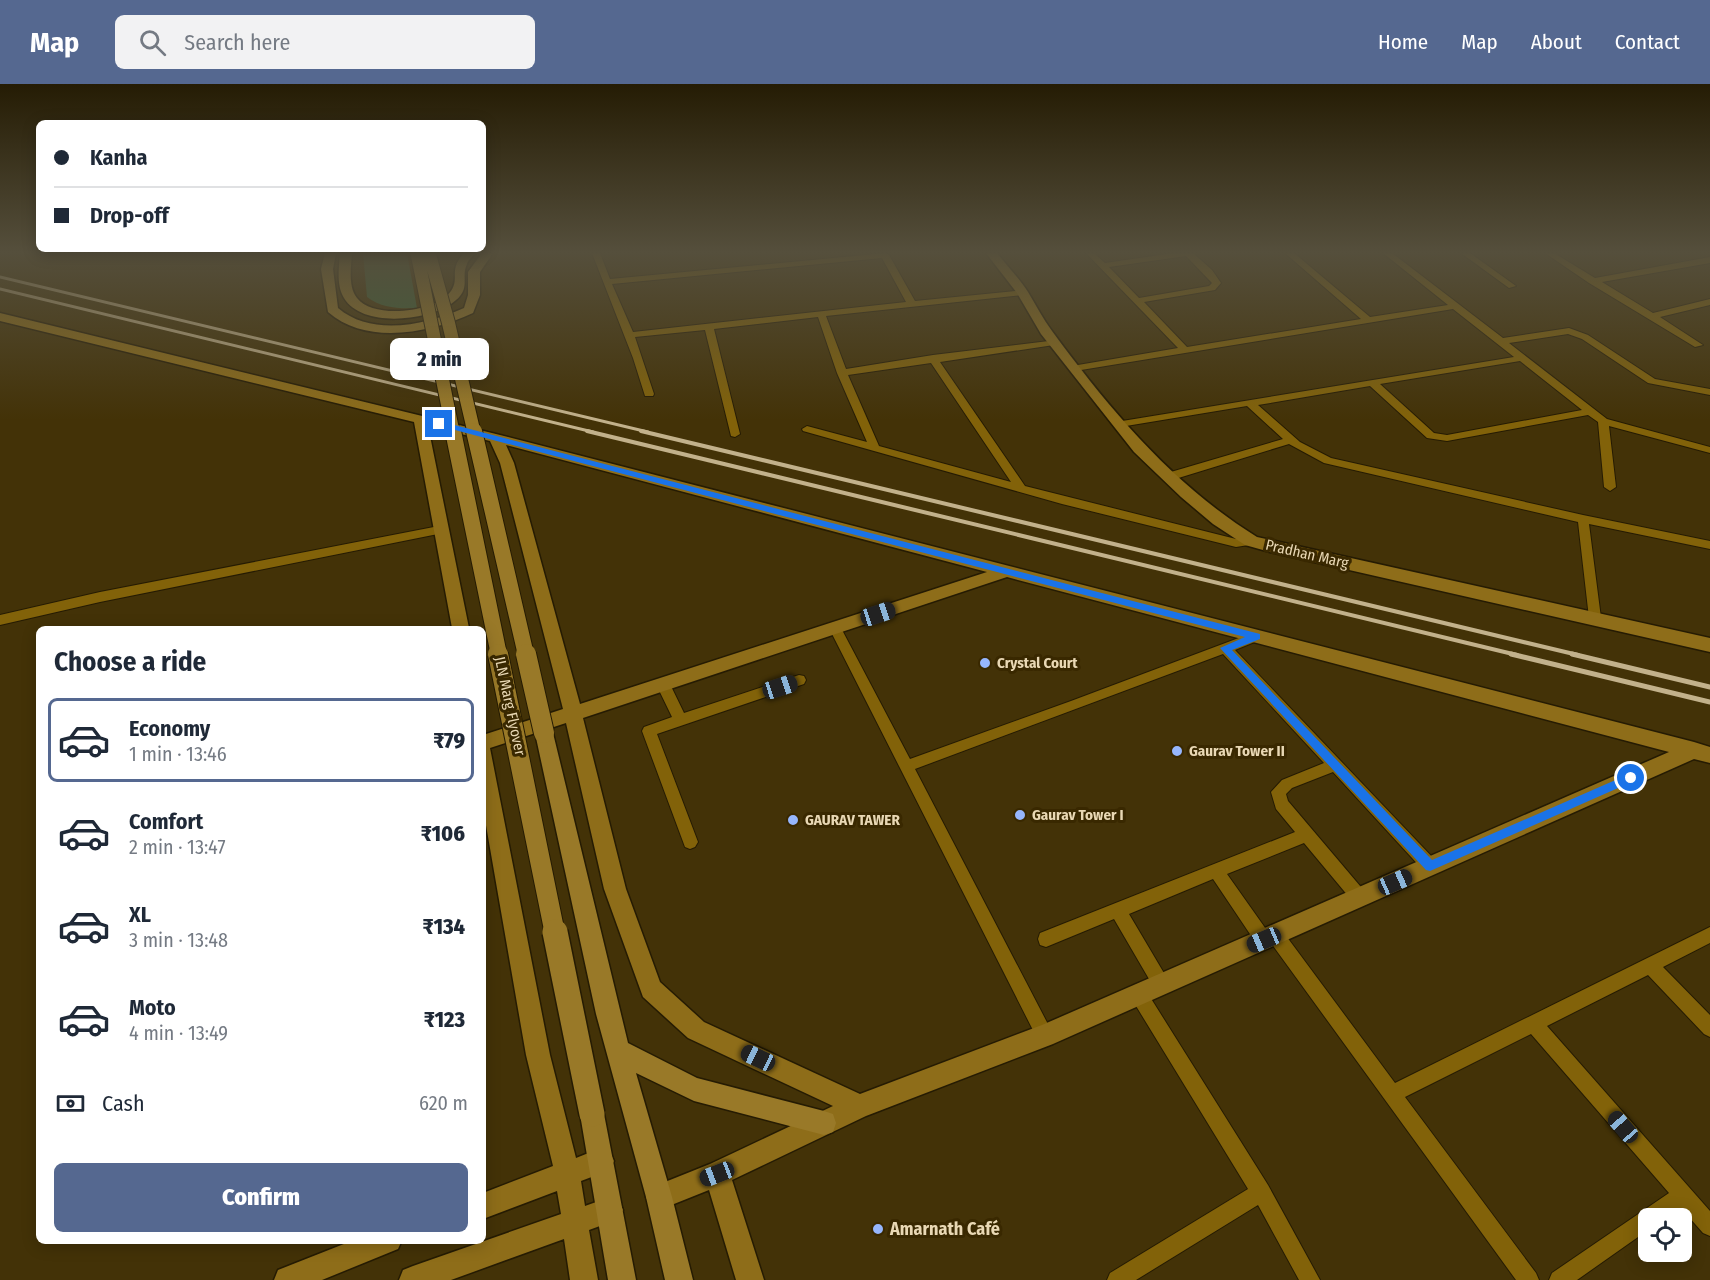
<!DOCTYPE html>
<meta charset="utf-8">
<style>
:root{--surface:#fff;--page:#f2f2f3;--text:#1f2937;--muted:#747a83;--line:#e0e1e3;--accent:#556890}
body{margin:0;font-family:"Fira Sans Condensed",sans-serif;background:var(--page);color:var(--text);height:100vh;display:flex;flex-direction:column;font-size:22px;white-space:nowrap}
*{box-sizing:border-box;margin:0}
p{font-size:20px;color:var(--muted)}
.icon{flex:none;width:33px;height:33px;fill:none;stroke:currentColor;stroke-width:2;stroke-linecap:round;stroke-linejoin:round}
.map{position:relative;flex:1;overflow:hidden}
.sheet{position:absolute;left:36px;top:542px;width:450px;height:618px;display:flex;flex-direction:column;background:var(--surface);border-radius:9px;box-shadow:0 3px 15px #0003}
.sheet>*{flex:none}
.banner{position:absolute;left:36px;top:36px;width:450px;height:132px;border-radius:9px;box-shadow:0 3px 15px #0003;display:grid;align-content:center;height:132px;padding:0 18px;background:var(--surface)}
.tools{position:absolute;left:1638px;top:1124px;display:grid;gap:12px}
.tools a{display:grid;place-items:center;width:54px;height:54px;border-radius:9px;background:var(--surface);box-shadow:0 3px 15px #0003;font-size:30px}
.end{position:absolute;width:27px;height:27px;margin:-14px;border:8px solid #1a73e8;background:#fff;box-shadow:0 0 0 3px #fff}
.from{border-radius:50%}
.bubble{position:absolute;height:42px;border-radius:9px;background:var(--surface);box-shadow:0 3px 15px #0003;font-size:20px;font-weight:800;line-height:42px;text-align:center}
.car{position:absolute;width:18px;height:36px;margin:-18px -9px;border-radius:8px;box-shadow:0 0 4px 2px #0007;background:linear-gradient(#222 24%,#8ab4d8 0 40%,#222 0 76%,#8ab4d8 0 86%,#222 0)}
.banner b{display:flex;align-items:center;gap:21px;height:57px;font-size:22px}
.banner b+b{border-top:2px solid var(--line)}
.banner i{width:15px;height:15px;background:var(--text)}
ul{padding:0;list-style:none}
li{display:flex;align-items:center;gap:18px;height:84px;margin:0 12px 9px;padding:0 6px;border:3px solid transparent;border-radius:9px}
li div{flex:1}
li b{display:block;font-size:22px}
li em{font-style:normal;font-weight:800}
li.active{border-color:var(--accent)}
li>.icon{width:54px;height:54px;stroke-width:1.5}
h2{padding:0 18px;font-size:27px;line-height:72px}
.pay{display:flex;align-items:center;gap:15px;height:66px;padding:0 18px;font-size:22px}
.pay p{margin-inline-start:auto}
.cta{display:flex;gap:12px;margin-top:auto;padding:12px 18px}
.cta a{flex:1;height:69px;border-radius:9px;background:var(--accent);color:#fff;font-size:24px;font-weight:800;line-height:69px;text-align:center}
header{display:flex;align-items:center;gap:36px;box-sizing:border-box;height:84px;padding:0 30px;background:var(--accent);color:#fff}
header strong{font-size:28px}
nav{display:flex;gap:33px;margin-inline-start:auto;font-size:21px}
.search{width:420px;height:54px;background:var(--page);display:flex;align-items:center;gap:15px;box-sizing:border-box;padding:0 21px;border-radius:9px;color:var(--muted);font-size:22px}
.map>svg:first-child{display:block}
.green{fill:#39643c}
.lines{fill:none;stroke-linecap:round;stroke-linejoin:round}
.street-casing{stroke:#251b03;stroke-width:2}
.secondary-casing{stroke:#251b03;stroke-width:3}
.primary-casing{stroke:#251b03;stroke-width:3}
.street{fill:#826209;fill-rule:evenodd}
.secondary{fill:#8e6d19;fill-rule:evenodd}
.primary{fill:#997928;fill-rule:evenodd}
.rail-far2{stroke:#c2b18b;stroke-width:3}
.rail-far1{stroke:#c2b18b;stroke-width:4}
.rail{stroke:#c2b18b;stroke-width:5}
.primary-bridge-far3-casing{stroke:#251b03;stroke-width:15;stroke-linecap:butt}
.primary-bridge-far2-casing{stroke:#251b03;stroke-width:18;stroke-linecap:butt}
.primary-bridge-far1-casing{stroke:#251b03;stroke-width:22;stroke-linecap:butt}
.primary-bridge-casing{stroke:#251b03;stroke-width:28;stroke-linecap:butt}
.primary-bridge-far3{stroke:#997928;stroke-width:13}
.primary-bridge-far2{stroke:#997928;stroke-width:16}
.primary-bridge-far1{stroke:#997928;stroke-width:20}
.primary-bridge{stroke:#997928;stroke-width:25}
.route{fill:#1a73e8}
.poi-dot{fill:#96b6fd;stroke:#392800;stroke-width:2}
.labels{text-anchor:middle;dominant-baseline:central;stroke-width:6;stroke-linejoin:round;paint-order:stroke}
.street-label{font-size:15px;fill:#e9d8b4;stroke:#392800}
.poi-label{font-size:15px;font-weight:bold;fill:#e9d8b4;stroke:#392800;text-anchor:start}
.near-poi-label{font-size:18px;font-weight:bold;fill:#e9d8b4;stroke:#392800;text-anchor:start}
</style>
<header>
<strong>Map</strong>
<div class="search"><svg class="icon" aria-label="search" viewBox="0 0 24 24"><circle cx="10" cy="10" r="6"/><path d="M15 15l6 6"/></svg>Search here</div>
<nav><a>Home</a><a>Map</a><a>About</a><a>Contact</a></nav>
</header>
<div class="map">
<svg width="1710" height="1196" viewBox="0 0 1710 1196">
<rect width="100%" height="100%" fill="#433207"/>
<!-- green -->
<path class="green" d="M 363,169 L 407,169 L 417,224 C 399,225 381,224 367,213 Z"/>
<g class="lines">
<defs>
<path id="street" d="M 592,169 L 600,169 L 610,195 L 886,169 L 889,171 L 915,217 L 1025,206 L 1025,210 L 1022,211 L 826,232 L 846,285 L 933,271 L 1057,256 L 1057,260 L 1054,261 L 940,278 L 1025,402 L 1236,455 L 1251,453 L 1257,457 L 1255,460 L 1236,463 L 1062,420 L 803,347 L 802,345 L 807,342 L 867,358 L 837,289 L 818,233 L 714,245 L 740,350 L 735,353 L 731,352 L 705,246 L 635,253 L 654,310 L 653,312 L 645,312 L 633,274 ZM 882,174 L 906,218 L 633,248 L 612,200 ZM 931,279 L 1011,398 L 879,362 L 848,291 Z
M 1086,169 L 1094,169 L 1105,179 L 1174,169 L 1193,169 L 1212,186 L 1221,199 L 1215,206 L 1144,218 L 1187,263 L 1361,235 L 1285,169 L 1294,169 L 1370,233 L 1448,221 L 1383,169 L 1392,169 L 1503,254 L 1569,244 L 1588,251 L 1655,295 L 1710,305 L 1710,311 L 1648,299 L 1582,255 L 1568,250 L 1509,259 L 1607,335 L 1710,363 L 1710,369 L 1609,342 L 1616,403 L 1610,407 L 1604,403 L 1598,338 L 1588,331 L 1447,357 L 1427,354 L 1370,302 L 1258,321 L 1300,358 L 1331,374 L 1583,431 L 1710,457 L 1710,465 L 1589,440 L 1601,534 L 1595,539 L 1589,534 L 1578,438 L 1324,379 L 1289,360 L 1172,396 L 1164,396 L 1164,390 L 1283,355 L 1247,322 L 1120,343 L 1116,342 L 1116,338 L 1514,273 L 1453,225 L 1075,287 L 1070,284 L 1072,282 L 1178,264 ZM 1186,172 L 1212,199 L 1209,202 L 1139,214 L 1109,183 ZM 1520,277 L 1582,326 L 1447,351 L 1434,349 L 1380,300 Z
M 1461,169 L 1470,169 L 1516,202 L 1509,204 Z
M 1545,169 L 1554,169 L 1595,194 L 1710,173 L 1710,179 L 1602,198 L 1653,229 L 1710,215 L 1710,221 L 1660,233 L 1703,261 L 1695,263 L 1589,199 Z
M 439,442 L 445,446 L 443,449 L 100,518 L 0,541 L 0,531 L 100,508 Z
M 835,539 L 841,544 L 910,675 L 1071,617 L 1252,549 L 1262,549 L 1263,552 L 1262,555 L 1235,566 L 1436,777 L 1438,782 L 1436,787 L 1430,789 L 1424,787 L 1333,688 L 1292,704 L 1286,710 L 1288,717 L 1366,809 L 1368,814 L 1366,819 L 1360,821 L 1354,819 L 1304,759 L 1227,790 L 1268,848 L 1275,843 L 1281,845 L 1395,999 L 1710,843 L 1710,859 L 1663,883 L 1710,931 L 1710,953 L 1704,950 L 1648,891 L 1547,942 L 1710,1127 L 1710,1152 L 1703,1149 L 1681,1124 L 1667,1134 L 1648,1134 L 1648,1146 L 1577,1196 L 1549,1196 L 1552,1189 L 1669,1109 L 1531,950 L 1405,1013 L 1536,1189 L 1539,1196 L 1516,1196 L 1271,859 L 1264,864 L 1258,862 L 1213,795 L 1129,830 L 1171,901 L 1168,907 L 1162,909 L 1156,907 L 1114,835 L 1046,863 L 1040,861 L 1038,855 L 1040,849 L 1295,748 L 1276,725 L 1271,708 L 1282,696 L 1324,679 L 1223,570 L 915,685 L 1051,946 L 1054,952 L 1051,958 L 1045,961 L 1039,958 L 829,544 Z
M 799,591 L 804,592 L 806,596 L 804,600 L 657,650 L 698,758 L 695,763 L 690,765 L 685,763 L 642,647 L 644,643 L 672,633 L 656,600 L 658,596 L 668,596 L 684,629 Z
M 1139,903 L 1145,905 L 1268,1101 L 1320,1196 L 1299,1196 L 1258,1121 L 1136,1196 L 1107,1196 L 1110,1189 L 1248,1105 L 1133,917 L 1130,911 L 1133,905 Z"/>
<path id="secondary" d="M 986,169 L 997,169 C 1007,182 1019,194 1028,208 C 1036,221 1043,235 1052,247 C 1110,326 1173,401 1257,453 L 1710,554 L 1710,568 L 1270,468 L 1245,461 L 1213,440 L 1181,413 L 1134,368 L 1041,250 L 1017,209 Z
M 0,229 L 496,350 L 1694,658 L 1710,663 L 1710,679 L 1694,675 L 1053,960 L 866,1032 L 732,1096 L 764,1196 L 736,1196 L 709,1106 L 659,1126 L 650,1122 L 646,1113 L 650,1104 L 710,1080 L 833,1022 L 688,954 L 643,913 L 604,805 L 566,639 L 490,664 L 550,971 L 576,1074 L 601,1064 L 610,1068 L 614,1077 L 610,1086 L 581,1097 L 585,1122 L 610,1113 L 619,1117 L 623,1126 L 619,1135 L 589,1146 L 598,1196 L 570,1196 L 564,1155 L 451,1196 L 399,1196 L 403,1186 L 413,1182 L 561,1130 L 557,1107 L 483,1135 L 483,1109 L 553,1082 L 526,971 L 483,724 L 483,651 L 563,625 L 500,379 L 490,357 L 428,342 L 469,544 L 452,544 L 414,338 L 0,237 ZM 506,361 L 987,488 L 580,620 L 514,379 ZM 1007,493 L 1669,668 L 1042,941 L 860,1010 L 704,938 L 660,898 L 626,805 L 583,634 Z
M 354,1156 L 402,1156 L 398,1165 L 322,1196 L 274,1196 L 278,1186 Z"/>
<path id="primary" d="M 325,169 L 336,169 L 333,185 L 338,224 C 372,253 426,241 464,224 L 468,211 L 468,188 L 482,169 L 493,169 L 480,188 L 480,211 L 473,229 C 430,249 367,262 328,228 L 321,185 Z
M 340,169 L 352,169 C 351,183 348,203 357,214 C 374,236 436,228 451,207 C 460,194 448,186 464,169 L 476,169 C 473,172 468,176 467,180 C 460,195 473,205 451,220 C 426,237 362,244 344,214 C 336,201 339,183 340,169 Z
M 544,641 L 551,644 L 553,649 L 628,959 L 697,994 L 824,1027 L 833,1030 L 836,1039 L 833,1048 L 824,1051 L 694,1017 L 636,989 L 672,1113 L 693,1196 L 665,1196 L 646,1113 L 596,930 L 535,649 L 537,644 Z
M 592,1018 L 601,1021 L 604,1030 L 636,1196 L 608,1196 L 580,1030 L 583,1021 Z"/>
</defs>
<!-- street casing -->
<use href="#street" class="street-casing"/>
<!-- secondary casing -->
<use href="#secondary" class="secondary-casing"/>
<!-- primary casing -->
<use href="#primary" class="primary-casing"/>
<!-- street -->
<use href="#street" class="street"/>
<!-- secondary -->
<use href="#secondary" class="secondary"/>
<!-- primary -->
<use href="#primary" class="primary"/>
<!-- rail-far2 -->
<path class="rail-far2" d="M 0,193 L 648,348
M 0,205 L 593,348"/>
<!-- rail-far1 -->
<path class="rail-far1" d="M 587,347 L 1517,571
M 641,347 L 1578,571"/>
<!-- rail -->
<path class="rail" d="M 1511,570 L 1710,618
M 1572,570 L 1710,603"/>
<defs>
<path id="primary-bridge-far3" d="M 417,169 L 453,348
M 429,169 L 448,237 L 474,348"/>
<path id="primary-bridge-far2" d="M 453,347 L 499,571
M 474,347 L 526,571"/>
<path id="primary-bridge-far1" d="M 498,570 L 555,850
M 526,570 L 544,649"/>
<path id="primary-bridge" d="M 555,848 L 592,1030"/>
</defs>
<!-- primary-bridge-far3 casing -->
<use href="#primary-bridge-far3" class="primary-bridge-far3-casing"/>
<!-- primary-bridge-far2 casing -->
<use href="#primary-bridge-far2" class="primary-bridge-far2-casing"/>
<!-- primary-bridge-far1 casing -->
<use href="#primary-bridge-far1" class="primary-bridge-far1-casing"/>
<!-- primary-bridge casing -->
<use href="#primary-bridge" class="primary-bridge-casing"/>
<!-- primary-bridge-far3 -->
<use href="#primary-bridge-far3" class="primary-bridge-far3"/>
<!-- primary-bridge-far2 -->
<use href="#primary-bridge-far2" class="primary-bridge-far2"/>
<!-- primary-bridge-far1 -->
<use href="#primary-bridge-far1" class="primary-bridge-far1"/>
<!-- primary-bridge -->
<use href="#primary-bridge" class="primary-bridge"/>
</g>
<!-- sky -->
<linearGradient id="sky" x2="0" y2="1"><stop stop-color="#251c04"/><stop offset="0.5" stop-color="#554f3c"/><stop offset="1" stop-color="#554f3c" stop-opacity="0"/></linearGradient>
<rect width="1710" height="336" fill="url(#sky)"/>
<!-- route -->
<path class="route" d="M 439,337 L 1260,550 L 1260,555 L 1232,566 L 1432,776 L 1627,691 L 1634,691 L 1636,694 L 1634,697 L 1430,787 L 1426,786 L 1220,564 L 1245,553 L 436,341 L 436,338 Z"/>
<!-- markers -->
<g class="poi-dot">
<circle cx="985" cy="579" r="6"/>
<circle cx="1177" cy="667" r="6"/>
<circle cx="1020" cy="731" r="6"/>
<circle cx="793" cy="736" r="6"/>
<circle cx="878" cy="1145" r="6"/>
</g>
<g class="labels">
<!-- street labels -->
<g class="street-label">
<text transform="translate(1307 470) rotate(13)">Pradhan Marg</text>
<text transform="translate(510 622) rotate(78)">JLN Marg Flyover</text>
</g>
<!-- poi labels -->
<g class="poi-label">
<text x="997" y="579">Crystal Court</text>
<text x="1189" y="667">Gaurav Tower II</text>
<text x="1032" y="731">Gaurav Tower I</text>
<text x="805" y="736">GAURAV TAWER</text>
</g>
<!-- near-poi labels -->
<g class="near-poi-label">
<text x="890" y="1145">Amarnath Café</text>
</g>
</g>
</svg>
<div class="tools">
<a><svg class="icon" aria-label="locate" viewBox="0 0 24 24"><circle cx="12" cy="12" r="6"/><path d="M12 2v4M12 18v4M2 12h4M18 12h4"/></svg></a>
</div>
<i class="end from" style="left:1631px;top:694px"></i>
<i class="end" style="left:439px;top:340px"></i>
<div class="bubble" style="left:390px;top:254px;width:99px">2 min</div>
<i class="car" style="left:878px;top:530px;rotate:72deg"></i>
<i class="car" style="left:780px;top:603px;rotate:72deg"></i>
<i class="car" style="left:1395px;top:798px;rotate:66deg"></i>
<i class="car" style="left:1264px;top:856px;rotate:247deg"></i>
<i class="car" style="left:758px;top:974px;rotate:295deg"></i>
<i class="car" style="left:1623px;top:1043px;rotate:319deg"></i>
<i class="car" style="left:717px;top:1090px;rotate:249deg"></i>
<div class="banner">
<b><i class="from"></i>Kanha</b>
<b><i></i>Drop-off</b>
</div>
<section class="sheet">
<h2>Choose a ride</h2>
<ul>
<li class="active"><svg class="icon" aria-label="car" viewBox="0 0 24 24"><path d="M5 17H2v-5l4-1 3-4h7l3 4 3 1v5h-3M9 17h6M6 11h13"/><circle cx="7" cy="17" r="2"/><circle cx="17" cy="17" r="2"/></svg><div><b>Economy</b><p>1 min · 13:46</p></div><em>₹79</em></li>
<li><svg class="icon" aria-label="car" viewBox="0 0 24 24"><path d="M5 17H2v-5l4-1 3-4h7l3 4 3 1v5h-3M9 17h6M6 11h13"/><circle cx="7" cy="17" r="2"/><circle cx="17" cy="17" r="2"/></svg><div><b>Comfort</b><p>2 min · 13:47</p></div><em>₹106</em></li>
<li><svg class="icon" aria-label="car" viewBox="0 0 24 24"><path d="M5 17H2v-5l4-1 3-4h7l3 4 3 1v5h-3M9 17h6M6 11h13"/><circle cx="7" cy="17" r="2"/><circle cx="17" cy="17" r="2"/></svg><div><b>XL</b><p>3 min · 13:48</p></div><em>₹134</em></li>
<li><svg class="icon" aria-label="car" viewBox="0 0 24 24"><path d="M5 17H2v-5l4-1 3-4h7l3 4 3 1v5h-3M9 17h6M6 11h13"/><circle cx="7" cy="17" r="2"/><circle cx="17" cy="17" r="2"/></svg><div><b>Moto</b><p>4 min · 13:49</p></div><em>₹123</em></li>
</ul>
<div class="pay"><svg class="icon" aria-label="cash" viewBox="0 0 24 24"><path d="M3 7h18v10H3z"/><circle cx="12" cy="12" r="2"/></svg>Cash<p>620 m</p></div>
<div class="cta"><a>Confirm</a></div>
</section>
</div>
